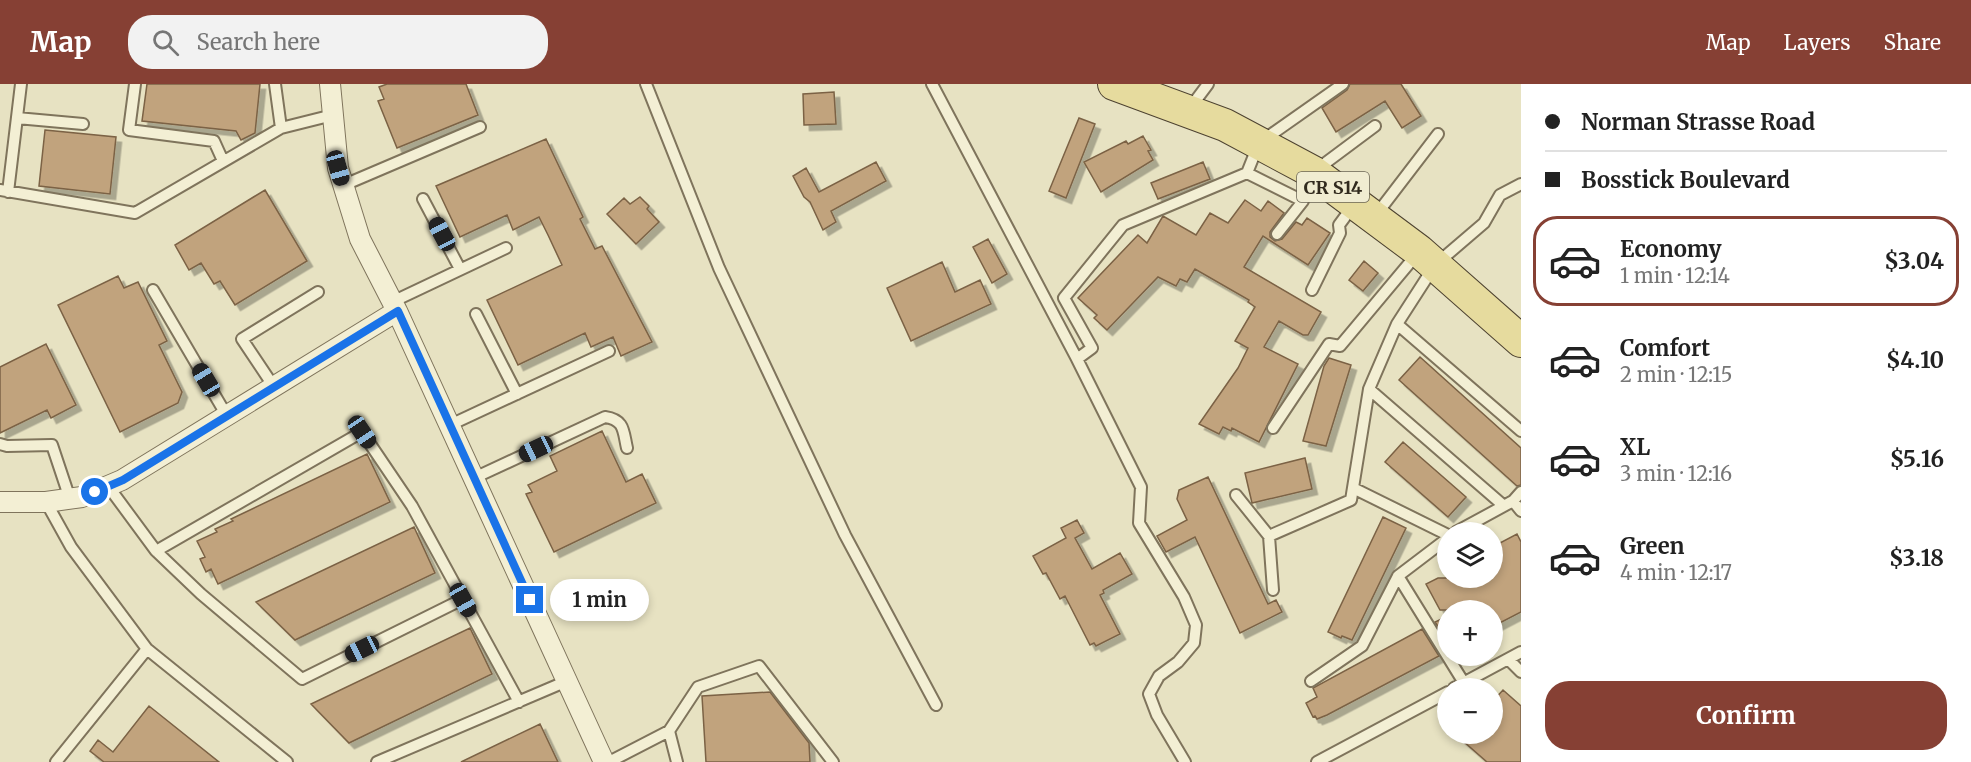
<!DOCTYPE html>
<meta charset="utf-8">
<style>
:root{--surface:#fff;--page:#f2f2f2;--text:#222;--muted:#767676;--line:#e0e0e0;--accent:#864034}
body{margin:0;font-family:Merriweather,serif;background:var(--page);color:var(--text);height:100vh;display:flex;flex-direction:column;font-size:22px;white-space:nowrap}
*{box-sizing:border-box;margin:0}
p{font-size:20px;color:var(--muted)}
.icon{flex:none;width:33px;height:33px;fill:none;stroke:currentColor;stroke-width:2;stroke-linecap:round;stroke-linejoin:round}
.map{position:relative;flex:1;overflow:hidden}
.side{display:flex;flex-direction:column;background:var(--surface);width:450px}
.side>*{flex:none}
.hud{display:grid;align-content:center;height:132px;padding:0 24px;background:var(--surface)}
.fabs{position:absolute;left:1437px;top:438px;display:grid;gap:12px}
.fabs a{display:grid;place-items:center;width:66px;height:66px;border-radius:50%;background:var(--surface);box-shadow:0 3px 9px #0003;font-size:30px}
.end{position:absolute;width:27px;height:27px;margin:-14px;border:8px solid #1a73e8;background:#fff;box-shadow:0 0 0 3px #fff}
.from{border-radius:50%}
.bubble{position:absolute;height:42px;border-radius:21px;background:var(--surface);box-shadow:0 3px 9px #0003;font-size:20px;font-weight:700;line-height:42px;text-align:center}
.car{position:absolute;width:18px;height:36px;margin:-18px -9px;border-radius:8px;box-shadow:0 0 4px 2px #0007;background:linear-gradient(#222 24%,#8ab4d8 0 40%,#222 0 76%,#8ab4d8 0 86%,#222 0)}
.hud b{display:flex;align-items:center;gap:21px;height:57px;font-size:22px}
.hud b+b{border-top:2px solid var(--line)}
.hud i{width:15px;height:15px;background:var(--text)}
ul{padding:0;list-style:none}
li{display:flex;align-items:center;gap:18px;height:90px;margin:0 12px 9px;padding:0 12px;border:3px solid transparent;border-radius:24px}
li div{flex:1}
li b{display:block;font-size:22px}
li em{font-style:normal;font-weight:700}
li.on{border-color:var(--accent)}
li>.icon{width:54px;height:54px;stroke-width:1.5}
.cta{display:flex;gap:12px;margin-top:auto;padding:12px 24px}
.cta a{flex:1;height:69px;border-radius:24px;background:var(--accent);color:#fff;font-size:24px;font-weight:700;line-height:69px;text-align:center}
header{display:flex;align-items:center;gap:36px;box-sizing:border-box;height:84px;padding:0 30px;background:var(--accent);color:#fff}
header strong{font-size:28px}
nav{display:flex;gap:33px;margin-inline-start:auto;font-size:21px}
.search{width:420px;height:54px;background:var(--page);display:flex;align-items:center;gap:15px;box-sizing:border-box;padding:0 21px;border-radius:24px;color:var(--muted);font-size:22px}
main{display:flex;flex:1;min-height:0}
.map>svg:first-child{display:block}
.building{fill:#c1a37d;stroke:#7b6245;stroke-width:1.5;filter:url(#shadow)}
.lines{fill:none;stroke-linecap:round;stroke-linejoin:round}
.lane-casing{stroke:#7f745c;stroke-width:14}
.street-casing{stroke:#7f745c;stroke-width:22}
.primary-casing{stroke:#4d4230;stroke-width:34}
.lane{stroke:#f3efd4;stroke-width:10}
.street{stroke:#f3efd4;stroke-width:20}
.primary{stroke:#e6db9e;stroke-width:32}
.route{stroke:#1a73e8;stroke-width:8}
.labels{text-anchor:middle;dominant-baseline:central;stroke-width:4.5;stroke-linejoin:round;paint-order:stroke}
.shield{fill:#f0ecd1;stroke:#6a6454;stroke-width:1.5}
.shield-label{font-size:18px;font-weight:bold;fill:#312a1e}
</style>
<header>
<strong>Map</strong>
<div class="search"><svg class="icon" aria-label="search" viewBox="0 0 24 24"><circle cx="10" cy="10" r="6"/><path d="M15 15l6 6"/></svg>Search here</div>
<nav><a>Map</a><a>Layers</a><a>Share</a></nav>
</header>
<main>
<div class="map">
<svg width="1521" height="678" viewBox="0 0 1521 678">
<defs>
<filter id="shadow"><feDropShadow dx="5.5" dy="5.5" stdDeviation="0" flood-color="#0004"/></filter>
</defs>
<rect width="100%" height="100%" fill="#e7e2c2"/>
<!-- building -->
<path class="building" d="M 147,0 L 260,0 L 255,49 L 241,56 L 236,47 L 142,37 Z
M 387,0 L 466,0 L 478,31 L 397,64 L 378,17 L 384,15 L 379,3 Z
M 1350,0 L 1401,0 L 1421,32 L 1402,44 L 1385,17 L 1336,48 L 1322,24 L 1347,6 Z
M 834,8 L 836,40 L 804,41 L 803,10 Z
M 1079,34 L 1095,40 L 1066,114 L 1049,107 Z
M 45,46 L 116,53 L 110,110 L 39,102 Z
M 1143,52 L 1151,66 L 1148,67 L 1153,76 L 1101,108 L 1084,78 L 1126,57 L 1128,60 Z
M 546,55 L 583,133 L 580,135 L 595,165 L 602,162 L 652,258 L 621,272 L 613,253 L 591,263 L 585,249 L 518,281 L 487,216 L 562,181 L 548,151 L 539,133 L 513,146 L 507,131 L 460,153 L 436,102 Z
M 876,78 L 886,97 L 831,127 L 836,138 L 823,146 L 810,118 L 804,113 L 793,92 L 806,84 L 819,108 Z
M 1203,78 L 1210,95 L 1158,115 L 1151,99 Z
M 265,106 L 307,177 L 235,221 L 220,197 L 214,200 L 201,179 L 189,186 L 175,161 Z
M 640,113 L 649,122 L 647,125 L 659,138 L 636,160 L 607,130 L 624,114 L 630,120 Z
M 1245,116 L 1261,127 L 1268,117 L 1284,129 L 1270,148 L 1270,153 L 1275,157 L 1282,155 L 1296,138 L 1302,141 L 1307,134 L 1330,149 L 1308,181 L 1263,152 L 1244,183 L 1321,228 L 1308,251 L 1303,251 L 1279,237 L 1264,263 L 1298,280 L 1259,358 L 1232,344 L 1231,347 L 1223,343 L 1219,350 L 1199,340 L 1238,284 L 1248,264 L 1235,257 L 1255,223 L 1248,218 L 1249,216 L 1195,185 L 1187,198 L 1180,195 L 1176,202 L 1158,193 L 1107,246 L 1094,234 L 1097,231 L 1078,214 L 1138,151 L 1147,159 L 1163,132 L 1196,151 L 1210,129 L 1228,139 Z
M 988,155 L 1007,190 L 992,199 L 973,163 Z
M 1364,177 L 1378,189 L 1363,207 L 1349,196 Z
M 942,178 L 955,208 L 980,196 L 991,220 L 911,257 L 887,204 Z
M 118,192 L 124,204 L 138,198 L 167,257 L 159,261 L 182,308 L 178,319 L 120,348 L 58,221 Z
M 46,260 L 76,321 L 51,334 L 47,326 L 0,349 L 0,283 Z
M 1420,273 L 1521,364 L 1521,401 L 1517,402 L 1399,296 Z
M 1329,274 L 1351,281 L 1326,362 L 1303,357 L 1324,282 Z
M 602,347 L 626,398 L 642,390 L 656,419 L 554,468 L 526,410 L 532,408 L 528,401 L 557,387 L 550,372 Z
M 1403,358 L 1466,413 L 1448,433 L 1385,378 Z
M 367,370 L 390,418 L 218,500 L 211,485 L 206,488 L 200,475 L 205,473 L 197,457 L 217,448 L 215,445 L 233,437 L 231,435 Z
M 1305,374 L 1312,405 L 1252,419 L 1245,389 Z
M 1208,393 L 1268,520 L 1276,516 L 1282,528 L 1240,549 L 1195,453 L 1166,468 L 1157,452 L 1187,436 L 1177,415 L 1179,406 Z
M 1383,433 L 1406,444 L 1352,556 L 1342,552 L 1341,554 L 1328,548 Z
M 1077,436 L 1084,449 L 1075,454 L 1092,485 L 1120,469 L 1132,490 L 1103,506 L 1104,509 L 1100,511 L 1120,550 L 1096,562 L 1094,559 L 1090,561 L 1065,512 L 1060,515 L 1046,489 L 1043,490 L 1033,472 L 1066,454 L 1061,444 Z
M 414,443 L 435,489 L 295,556 L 256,518 Z
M 1517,450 L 1521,458 L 1521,528 L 1492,543 L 1492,526 L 1440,526 L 1426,500 L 1438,494 L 1492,494 L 1492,472 L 1500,468 L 1496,461 Z
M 1448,532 L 1448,558 L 1435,538 Z
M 470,544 L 492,590 L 349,659 L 311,620 Z
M 1422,545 L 1439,572 L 1327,631 L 1317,635 L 1315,632 L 1313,633 L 1306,619 L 1317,613 L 1313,604 Z
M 1503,606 L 1521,622 L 1521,678 L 1487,678 L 1455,650 L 1492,650 L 1492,618 Z
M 770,608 L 809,659 L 810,678 L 706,678 L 702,612 Z
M 149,622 L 219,678 L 104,678 L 90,667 L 98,656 L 113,668 Z
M 540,640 L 558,678 L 461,678 Z"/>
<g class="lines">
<defs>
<path id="lane" d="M 135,0 L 129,46 L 214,57 L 223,77
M 275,0 L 281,44
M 646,0 L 719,184 L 845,451 L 936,621
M 932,0 L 1077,275 L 1092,264 L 1064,214 L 1123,141 L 1247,89
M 1190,24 L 1208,0
M 17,34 L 83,40
M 1316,86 L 1375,42
M 1521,100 L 1500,111 L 1484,139 L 1435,181 L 1397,240 L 1521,347
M 344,101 L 480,43
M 0,106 L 135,129 L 281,44 L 333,31
M 8,108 L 21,0
M 423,115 L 460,185
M 1376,131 L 1438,50
M 1277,150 L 1303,117 L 1247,89 L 1259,59 L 1343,0
M 153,206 L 227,332
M 1312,206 L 1340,149 L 1339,141 L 1353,122
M 392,218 L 506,164
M 476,230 L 517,310
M 1077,275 L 1141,403 L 1139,439 L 1184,513 L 1196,541 L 1194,559 L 1178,578 L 1159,592 L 1149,610 L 1157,631 L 1185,678
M 274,303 L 242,255 L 318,208
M 1369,305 L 1504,422
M 450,341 L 609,267
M 1273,344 L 1329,260 L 1340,262 L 1417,170
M 0,360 L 7,362 L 52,361 L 70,415
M 474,394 L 605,333 C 625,336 623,347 627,364
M 108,402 L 156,467 L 362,348 L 412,422 L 519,618
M 1353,404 L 1448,451
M 1236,411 L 1269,452
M 1513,417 L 1521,427
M 46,418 L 71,463 L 147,565 L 287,678
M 1456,448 L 1513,417 L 1521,408
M 1448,454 L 1398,492 L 1464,599
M 156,467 L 201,510 L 302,595 L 463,515
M 1273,506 L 1269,452 L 1351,416 L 1369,305 L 1397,240
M 1508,575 L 1521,588
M 1311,597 L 1362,562 L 1398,492
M 1454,604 L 1521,568
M 669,647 L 677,678
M 56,678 L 147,565
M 377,678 L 567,597
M 609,678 L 669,647 L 698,603 L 759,582 L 833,678
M 1317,678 L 1448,608"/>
<path id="street" d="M 330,0 L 338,84 L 360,155 L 397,227 L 604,678
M 0,418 L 46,418 L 82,413 L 122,396 L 397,227"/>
<path id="primary" d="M 1114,0 L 1225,41 L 1313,88 L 1419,167 L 1521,257"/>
</defs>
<!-- lane casing -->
<use href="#lane" class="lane-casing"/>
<!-- street casing -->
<use href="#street" class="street-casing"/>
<!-- primary casing -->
<use href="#primary" class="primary-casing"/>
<!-- lane -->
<use href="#lane" class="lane"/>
<!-- street -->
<use href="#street" class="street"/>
<!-- primary -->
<use href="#primary" class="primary"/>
</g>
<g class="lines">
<!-- route -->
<path class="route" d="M 95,408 L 123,396 L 398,227 L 530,516"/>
</g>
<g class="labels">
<!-- shield labels -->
<rect class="shield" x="1297" y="88" width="72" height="30" rx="4.5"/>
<g class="shield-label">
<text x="1333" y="103">CR S14</text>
</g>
</g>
</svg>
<div class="fabs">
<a><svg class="icon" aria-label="layers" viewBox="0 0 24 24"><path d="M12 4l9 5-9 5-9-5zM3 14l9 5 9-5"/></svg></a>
<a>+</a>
<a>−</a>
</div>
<i class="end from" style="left:95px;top:408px"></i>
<i class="end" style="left:530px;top:516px"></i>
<div class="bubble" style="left:550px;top:495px;width:99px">1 min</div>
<i class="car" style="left:338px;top:84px;rotate:164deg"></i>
<i class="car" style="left:442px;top:150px;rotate:332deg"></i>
<i class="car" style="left:206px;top:296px;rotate:329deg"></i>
<i class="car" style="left:362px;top:348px;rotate:146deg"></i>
<i class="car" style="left:536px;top:365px;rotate:245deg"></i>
<i class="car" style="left:463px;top:516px;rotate:151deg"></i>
<i class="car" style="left:362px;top:565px;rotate:244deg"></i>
</div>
<section class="side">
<div class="hud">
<b><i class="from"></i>Norman Strasse Road</b>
<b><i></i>Bosstick Boulevard</b>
</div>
<ul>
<li class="on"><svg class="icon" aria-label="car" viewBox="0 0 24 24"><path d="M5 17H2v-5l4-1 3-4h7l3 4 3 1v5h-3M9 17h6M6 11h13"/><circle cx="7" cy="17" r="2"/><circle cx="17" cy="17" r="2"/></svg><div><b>Economy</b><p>1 min · 12:14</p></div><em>$3.04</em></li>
<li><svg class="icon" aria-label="car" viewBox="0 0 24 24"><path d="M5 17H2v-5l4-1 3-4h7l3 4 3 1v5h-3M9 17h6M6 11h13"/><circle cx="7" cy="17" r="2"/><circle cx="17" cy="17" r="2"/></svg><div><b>Comfort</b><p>2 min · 12:15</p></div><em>$4.10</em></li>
<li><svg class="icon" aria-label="car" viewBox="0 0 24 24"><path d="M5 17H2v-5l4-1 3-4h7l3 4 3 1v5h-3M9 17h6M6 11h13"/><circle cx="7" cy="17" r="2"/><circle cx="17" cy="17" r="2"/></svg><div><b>XL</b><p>3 min · 12:16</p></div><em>$5.16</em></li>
<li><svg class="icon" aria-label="car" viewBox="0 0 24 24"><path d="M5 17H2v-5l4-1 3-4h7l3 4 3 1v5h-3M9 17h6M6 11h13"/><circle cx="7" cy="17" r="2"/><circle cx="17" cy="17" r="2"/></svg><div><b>Green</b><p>4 min · 12:17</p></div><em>$3.18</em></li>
</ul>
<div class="cta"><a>Confirm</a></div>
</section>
</main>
